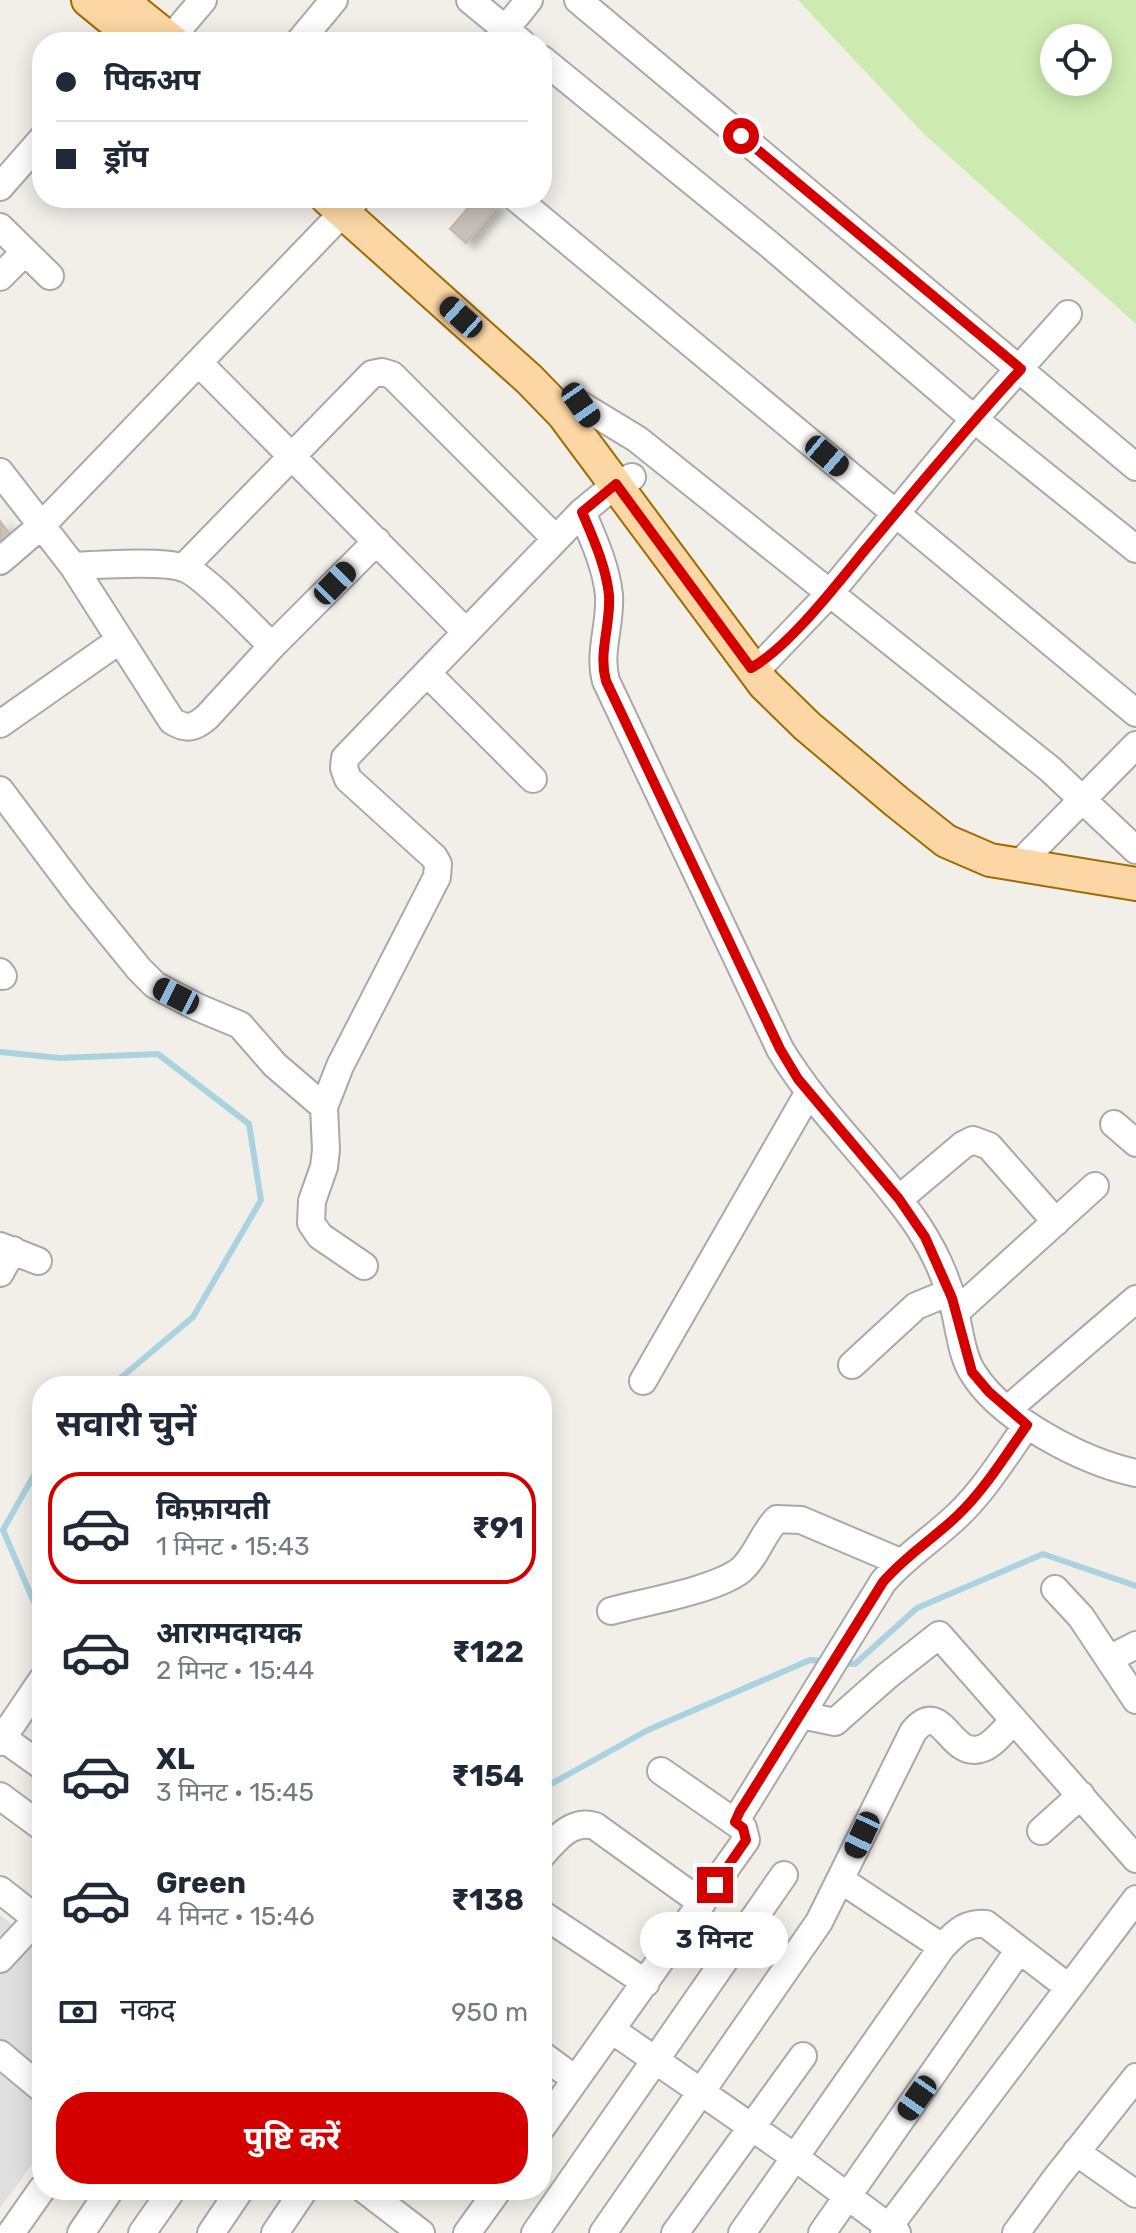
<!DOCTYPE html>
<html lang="hi">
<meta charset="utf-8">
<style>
:root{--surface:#fff;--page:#f2f2f3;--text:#1f2937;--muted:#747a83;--line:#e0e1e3;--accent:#d40000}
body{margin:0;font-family:Rubik,"Noto Sans Devanagari",sans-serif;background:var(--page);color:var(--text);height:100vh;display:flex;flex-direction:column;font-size:30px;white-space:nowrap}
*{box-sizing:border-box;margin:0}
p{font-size:26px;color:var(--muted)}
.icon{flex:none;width:44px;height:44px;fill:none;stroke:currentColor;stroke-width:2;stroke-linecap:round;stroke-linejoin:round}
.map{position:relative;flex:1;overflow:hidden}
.details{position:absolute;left:32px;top:1376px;width:520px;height:824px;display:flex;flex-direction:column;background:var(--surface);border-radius:32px;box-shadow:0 4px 20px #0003}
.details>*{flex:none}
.guide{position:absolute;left:32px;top:32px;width:520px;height:176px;border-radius:32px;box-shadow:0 4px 20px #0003;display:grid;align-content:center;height:176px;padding:0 24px;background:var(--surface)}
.controls{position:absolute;left:1040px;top:24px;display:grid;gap:16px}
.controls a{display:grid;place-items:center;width:72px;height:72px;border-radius:50%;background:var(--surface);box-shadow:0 4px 20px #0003;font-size:40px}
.end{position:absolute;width:36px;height:36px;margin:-18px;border:10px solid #d40000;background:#fff;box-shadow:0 0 0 4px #fff}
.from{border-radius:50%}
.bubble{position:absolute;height:56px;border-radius:28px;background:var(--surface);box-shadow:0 4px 20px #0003;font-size:26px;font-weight:700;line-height:56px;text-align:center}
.car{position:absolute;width:24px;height:48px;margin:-24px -12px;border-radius:10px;box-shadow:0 0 6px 2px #0007;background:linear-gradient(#222 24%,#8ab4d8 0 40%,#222 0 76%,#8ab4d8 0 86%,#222 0)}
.guide b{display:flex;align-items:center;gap:28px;height:76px;font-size:30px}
.guide b+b{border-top:2px solid var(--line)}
.guide i{width:20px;height:20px;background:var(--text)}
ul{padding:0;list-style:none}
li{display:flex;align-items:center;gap:24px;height:112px;margin:0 16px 12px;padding:0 8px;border:4px solid transparent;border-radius:32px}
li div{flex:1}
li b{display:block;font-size:30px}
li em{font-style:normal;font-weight:700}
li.current{border-color:var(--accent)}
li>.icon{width:72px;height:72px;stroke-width:1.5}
h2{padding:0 24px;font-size:36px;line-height:96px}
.pay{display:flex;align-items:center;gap:20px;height:88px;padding:0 24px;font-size:30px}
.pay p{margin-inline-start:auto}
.button{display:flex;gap:16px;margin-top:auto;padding:16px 24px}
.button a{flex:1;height:92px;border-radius:32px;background:var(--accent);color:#fff;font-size:32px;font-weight:700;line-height:92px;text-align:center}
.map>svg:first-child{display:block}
.residential{fill:#e0dfdf}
.grass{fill:#cdebb0;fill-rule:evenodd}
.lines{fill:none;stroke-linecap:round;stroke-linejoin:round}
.stream{stroke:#aad3df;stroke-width:6}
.building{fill:#c7bfb8;stroke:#c4b6ab;stroke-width:2;filter:url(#shadow)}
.minor-casing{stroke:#a9a9a9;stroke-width:30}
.major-casing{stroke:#a06b00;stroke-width:36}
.minor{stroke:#fff;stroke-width:26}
.major{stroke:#fcd6a4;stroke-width:32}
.route{stroke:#d40000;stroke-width:10}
</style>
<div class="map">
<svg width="1136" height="2233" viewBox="0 0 1136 2233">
<defs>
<filter id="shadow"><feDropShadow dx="9" dy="5" stdDeviation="4" flood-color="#0004"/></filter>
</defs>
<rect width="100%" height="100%" fill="#f2efe9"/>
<!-- residential -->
<path class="residential" d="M 0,1915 L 42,1947 L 42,2151 L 0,2208 Z"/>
<!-- grass -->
<path class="grass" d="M 798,0 L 1136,0 L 1136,324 L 923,133 ZM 1054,38 L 1098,38 L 1098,82 L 1054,82 Z"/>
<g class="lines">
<!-- stream -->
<path class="stream" d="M 0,1052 L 60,1058 L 158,1054 L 249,1124 L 261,1200 L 193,1317 L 111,1386
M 42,1461 L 3,1530 L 42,1621
M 840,1663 L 855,1664 L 917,1608 L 1043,1554 L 1136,1586
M 542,1789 L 648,1730 L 810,1660 L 824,1661"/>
</g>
<!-- building -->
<path class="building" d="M 476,198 L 487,198 L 497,206 L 466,243 L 450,229 Z
M 0,521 L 13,538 L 0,548 Z"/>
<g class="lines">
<defs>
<path id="minor" d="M 470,0 L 521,42
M 578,0 L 1136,467
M 170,39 L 203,0
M 496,41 L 529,0
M 299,42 L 334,0
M 542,59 L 770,245 L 974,419 L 1136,549
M 0,187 L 42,139
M 516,198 L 1136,713
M 0,227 L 50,276
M 0,277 L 25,252
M 199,363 L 466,632
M 563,414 L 581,405 L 637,439 L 1050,769 L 1136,850
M 0,472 L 73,566 L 172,721 C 187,730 194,728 207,717 L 272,646 L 377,541
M 582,512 C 593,538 606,566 609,595 C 611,625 598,652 606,681 L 780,1049 C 819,1114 876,1164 918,1226 C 933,1249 946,1276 953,1303 C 959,1325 961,1355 973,1373 C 1002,1420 1084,1462 1136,1473
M 0,561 L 42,525 L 357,198
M 73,566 C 98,565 162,560 184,568 C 205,576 253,628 272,646
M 183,568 L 372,374 L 382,372 L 392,375 L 555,538
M 751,668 L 765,661 L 830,593 L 974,419 L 1068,314
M 427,673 L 533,779
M 0,724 L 120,640
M 0,790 L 78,894 L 139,969 L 155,985 L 197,1007 L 240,1025 L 275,1065 L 324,1107
M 1020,863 L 1136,745
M 0,972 L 3,976
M 1114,1124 L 1136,1143
M 899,1199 L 963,1145 L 973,1140 L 989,1146 L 1056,1222
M 0,1246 L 38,1261
M 364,1266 L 320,1236 L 311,1223 L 312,1201 L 324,1167 L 326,1150 L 324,1107 L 340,1066 L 437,877 L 438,864 L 434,857 L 348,779 L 344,768 L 345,758 L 582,512 L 616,484 L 632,477
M 0,1273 L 13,1250
M 956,1312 L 1095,1186
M 852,1365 L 916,1306 L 950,1292
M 643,1381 L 809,1092
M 1008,1409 L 1136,1299
M 1055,1589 L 1081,1617 L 1136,1700
M 611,1611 C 644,1602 716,1590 741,1570 C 757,1556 762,1534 777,1519 L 801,1520 L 900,1562
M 1109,1659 L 1136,1645
M 801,1715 L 835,1722 L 887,1676 L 939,1635 L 1136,1859
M 0,1736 L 42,1766
M 0,1742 L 42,1680
M 0,1796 L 42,1827
M 735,1822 L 883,1582 C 905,1556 933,1539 958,1515 C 985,1489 1005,1456 1027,1425
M 1041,1831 L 1081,1795
M 542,1855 C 556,1839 572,1819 595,1826 L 702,1903
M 841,1880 L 942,1947
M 0,1890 L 42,1923
M 542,1914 L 646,1983
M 0,1959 L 37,1919
M 612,2030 L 796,2158 L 897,2233
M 0,2054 L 42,2089
M 542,2055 L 575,2079
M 542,2127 L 746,1840 L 743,1828 L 661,1771
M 1076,2152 L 1136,2194
M 365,2190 L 421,2233
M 11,2233 L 42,2189
M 81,2233 L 110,2190
M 142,2233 L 172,2190
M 211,2233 L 240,2190
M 275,2233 L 304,2190
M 467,2233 L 498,2190
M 535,2233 L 784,1875
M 603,2233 L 819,1922 L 913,1732 C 942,1696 949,1758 980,1749 C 993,1746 1005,1729 1014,1720
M 675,2233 L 803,2056
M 742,2233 L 942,1947 C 956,1933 965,1922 986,1924 L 1068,1987
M 822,2233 L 1019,1950
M 884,2233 L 1136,1899
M 1016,2233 L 1056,2178 L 1136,2077"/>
<path id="major" d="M 88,0 L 133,37
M 121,0 L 173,42
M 327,198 L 529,379 L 563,414 L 764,684 L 807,726 L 897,802 L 946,841 L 990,860 L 1136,884"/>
</defs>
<!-- minor casing -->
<use href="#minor" class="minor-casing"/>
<!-- major casing -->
<use href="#major" class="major-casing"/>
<!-- minor -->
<use href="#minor" class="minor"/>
<!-- major -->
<use href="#major" class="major"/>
</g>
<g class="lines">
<!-- route -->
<path class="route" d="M 715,1885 L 746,1840 L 743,1828 L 735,1822 L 740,1811 L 883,1582 C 905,1556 933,1539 958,1515 C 985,1489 1005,1456 1027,1425 L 989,1392 L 972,1372 L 952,1298 L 925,1237 L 899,1199 L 798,1079 L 780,1049 L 606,681 C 598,652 611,625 609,595 C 606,566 593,538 582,512 L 616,484 L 751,668 C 789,647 837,584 865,550 C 916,489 967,427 1021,369 L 741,136"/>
</g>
</svg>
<div class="controls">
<a><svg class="icon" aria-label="locate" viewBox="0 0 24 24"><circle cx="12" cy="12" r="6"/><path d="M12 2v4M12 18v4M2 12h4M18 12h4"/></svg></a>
</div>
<i class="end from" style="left:741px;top:136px"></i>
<i class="end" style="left:715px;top:1885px"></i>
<div class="bubble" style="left:640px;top:1912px;width:148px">3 मिनट</div>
<i class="car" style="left:461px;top:317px;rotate:312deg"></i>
<i class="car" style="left:581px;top:405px;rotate:145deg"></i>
<i class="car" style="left:827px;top:456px;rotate:130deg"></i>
<i class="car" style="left:335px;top:583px;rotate:44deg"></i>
<i class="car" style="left:176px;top:996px;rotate:297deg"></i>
<i class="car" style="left:862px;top:1835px;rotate:205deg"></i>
<i class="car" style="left:917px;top:2098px;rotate:215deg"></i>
<div class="guide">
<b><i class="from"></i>पिकअप</b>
<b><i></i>ड्रॉप</b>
</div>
<section class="details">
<h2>सवारी चुनें</h2>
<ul>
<li class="current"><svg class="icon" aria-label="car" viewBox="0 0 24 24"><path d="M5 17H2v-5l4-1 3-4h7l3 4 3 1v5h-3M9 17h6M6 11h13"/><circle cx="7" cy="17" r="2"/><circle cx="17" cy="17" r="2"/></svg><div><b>किफ़ायती</b><p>1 मिनट · 15:43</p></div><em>₹91</em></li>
<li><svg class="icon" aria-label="car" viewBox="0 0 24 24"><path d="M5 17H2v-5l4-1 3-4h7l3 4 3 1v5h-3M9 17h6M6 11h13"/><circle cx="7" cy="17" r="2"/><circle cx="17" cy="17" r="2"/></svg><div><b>आरामदायक</b><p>2 मिनट · 15:44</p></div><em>₹122</em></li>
<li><svg class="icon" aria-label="car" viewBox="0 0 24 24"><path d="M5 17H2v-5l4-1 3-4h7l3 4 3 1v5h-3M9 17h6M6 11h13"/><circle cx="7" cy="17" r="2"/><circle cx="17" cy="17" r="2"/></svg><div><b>XL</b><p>3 मिनट · 15:45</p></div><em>₹154</em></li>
<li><svg class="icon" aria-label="car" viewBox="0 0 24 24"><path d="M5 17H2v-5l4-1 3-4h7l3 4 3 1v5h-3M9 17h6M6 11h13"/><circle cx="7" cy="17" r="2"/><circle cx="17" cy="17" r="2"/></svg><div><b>Green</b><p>4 मिनट · 15:46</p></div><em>₹138</em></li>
</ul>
<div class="pay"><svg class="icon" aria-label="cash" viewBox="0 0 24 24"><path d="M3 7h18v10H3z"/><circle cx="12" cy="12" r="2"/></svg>नकद<p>950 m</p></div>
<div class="button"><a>पुष्टि करें</a></div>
</section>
</div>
